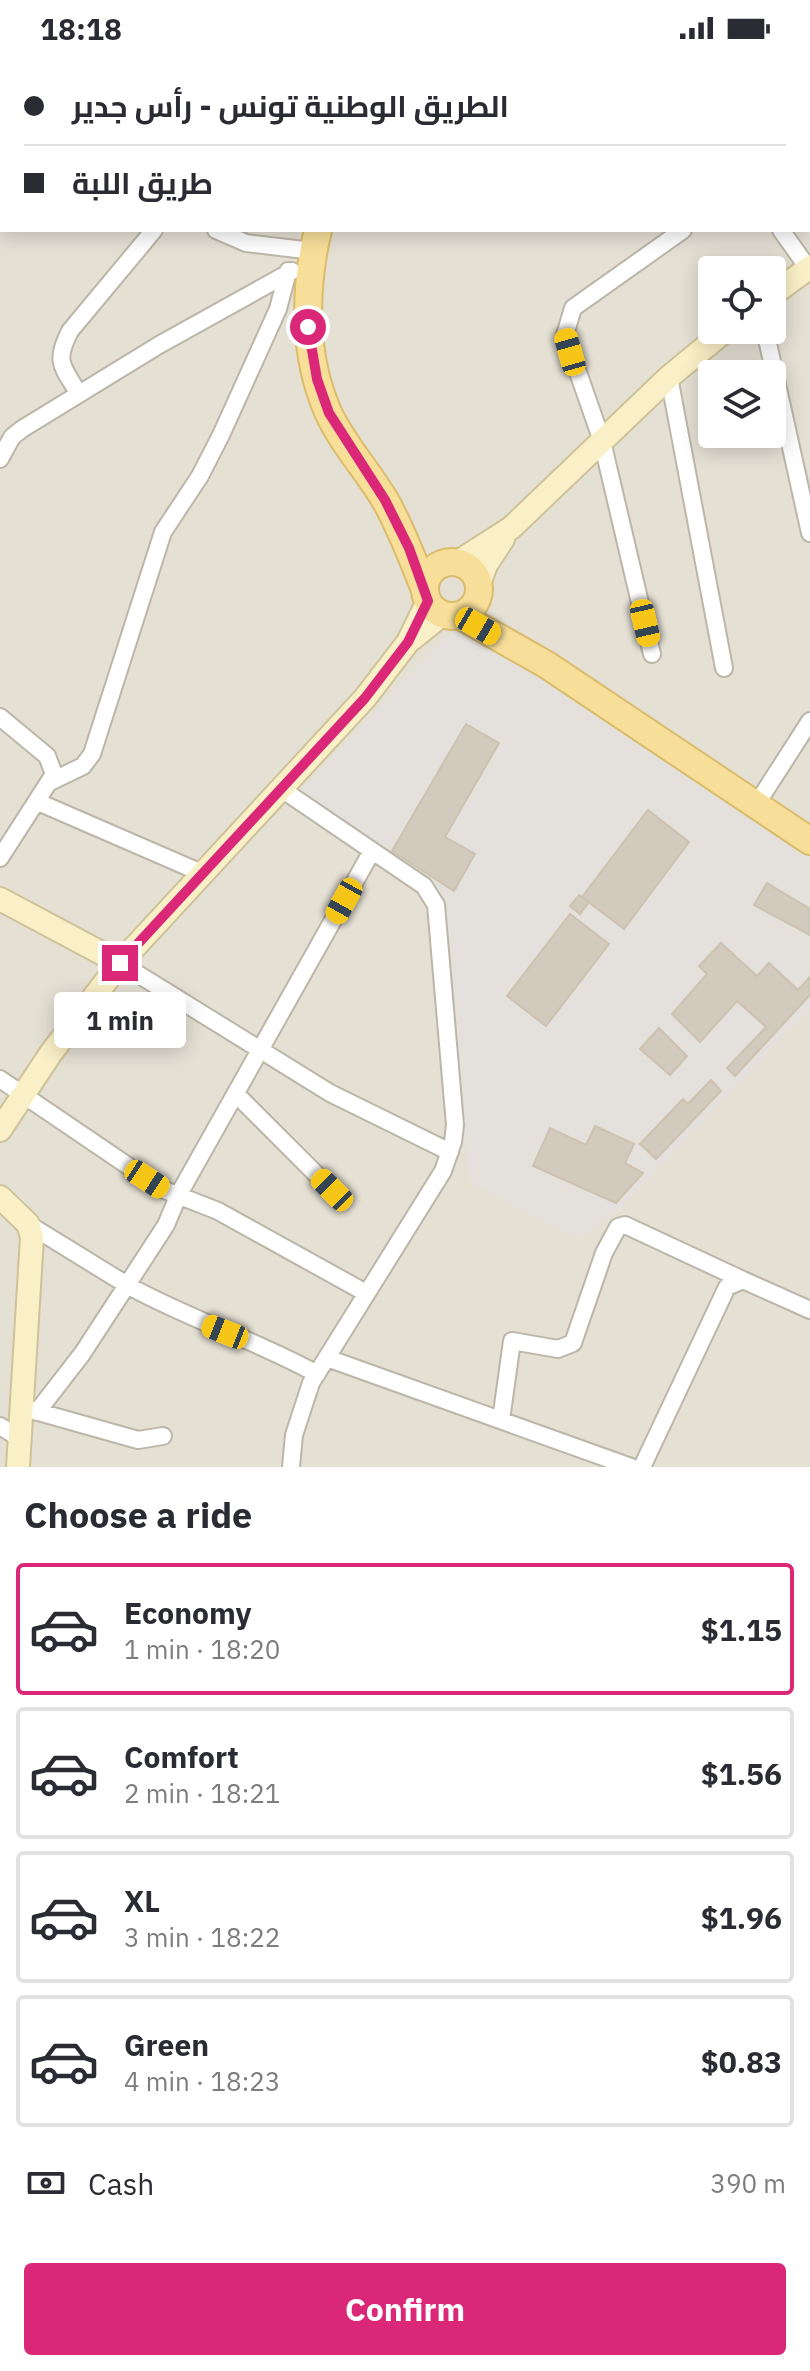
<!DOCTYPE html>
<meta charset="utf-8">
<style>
:root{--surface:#fff;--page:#f7f7f7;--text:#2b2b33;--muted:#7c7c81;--line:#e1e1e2;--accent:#db2777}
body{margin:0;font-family:"IBM Plex Sans",Cairo,sans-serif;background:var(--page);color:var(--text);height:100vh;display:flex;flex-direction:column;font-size:30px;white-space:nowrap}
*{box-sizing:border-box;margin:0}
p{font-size:26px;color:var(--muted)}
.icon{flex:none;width:44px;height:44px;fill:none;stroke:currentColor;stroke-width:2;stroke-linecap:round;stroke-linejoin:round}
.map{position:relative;height:1411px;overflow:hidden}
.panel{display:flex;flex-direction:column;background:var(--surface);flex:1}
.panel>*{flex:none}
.banner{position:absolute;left:0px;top:0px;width:810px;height:176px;box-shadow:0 4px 20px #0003;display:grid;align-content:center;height:176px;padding:0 24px;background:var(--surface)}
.tools{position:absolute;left:698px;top:200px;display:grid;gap:16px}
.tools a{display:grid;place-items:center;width:88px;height:88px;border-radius:8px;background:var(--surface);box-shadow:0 4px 20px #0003;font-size:40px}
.end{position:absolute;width:36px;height:36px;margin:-18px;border:10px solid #db2777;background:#fff;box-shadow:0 0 0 4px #fff}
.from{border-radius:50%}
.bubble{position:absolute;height:56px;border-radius:8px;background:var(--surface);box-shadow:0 4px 20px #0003;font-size:26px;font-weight:700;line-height:56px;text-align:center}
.car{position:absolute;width:24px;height:48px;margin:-24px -12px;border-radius:10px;box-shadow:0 0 6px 2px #0007;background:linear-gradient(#f5c518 24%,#345 0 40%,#f5c518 0 76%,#345 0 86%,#f5c518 0)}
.banner b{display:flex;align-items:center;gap:28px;height:76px;font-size:30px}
.banner b+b{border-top:2px solid var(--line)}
.banner i{width:20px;height:20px;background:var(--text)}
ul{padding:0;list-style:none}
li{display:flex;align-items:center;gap:24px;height:132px;margin:0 16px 12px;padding:0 8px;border:4px solid var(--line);border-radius:8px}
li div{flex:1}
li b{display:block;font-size:30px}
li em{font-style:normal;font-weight:700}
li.selected{border-color:var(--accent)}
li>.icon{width:72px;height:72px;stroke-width:1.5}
h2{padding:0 24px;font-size:36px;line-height:96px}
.pay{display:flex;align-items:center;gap:20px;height:88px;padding:0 24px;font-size:30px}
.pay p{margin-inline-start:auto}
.button{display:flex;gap:16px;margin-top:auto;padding:16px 24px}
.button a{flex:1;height:92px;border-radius:8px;background:var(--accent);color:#fff;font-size:32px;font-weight:700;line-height:92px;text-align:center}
.status{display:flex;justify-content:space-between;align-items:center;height:56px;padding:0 40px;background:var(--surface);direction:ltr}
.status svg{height:22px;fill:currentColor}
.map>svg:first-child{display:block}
.residential{fill:#e5e0d4;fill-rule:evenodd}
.industrial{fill:#e4e0db}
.building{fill:#d2cabc;stroke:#cdc2b0;stroke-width:2}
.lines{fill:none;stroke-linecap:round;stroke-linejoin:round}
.street-casing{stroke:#bcb6a9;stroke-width:20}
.secondary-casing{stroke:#cec298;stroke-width:26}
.primary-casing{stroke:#dbbc6b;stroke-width:30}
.street{stroke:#fff;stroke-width:16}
.secondary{stroke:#faf0c7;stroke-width:22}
.primary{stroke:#f7df9a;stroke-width:26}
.route{stroke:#db2777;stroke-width:10}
</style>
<div class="status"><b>18:18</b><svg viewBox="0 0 49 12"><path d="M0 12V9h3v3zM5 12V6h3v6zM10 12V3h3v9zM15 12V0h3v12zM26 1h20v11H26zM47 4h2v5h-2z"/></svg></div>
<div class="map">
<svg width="810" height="1411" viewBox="0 0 810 1411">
<rect width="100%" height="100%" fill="#f2eee6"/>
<!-- residential -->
<path class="residential" d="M 0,0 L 810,0 L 810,1411 L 0,1411 ZM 2,2 L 808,2 L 808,174 L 2,174 ZM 712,214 L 772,214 L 772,274 L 712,274 ZM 712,318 L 772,318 L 772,378 L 712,378 Z"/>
<!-- industrial -->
<path class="industrial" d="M 463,571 L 565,638 L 810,785 L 810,953 L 621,1152 L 580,1184 L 469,1126 L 446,868 L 441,850 L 299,736 L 445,581 Z"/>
<!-- building -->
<path class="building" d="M 466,668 L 499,687 L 445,781 L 475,798 L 454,835 L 392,795 Z
M 648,754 L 689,786 L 624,873 L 582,841 Z
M 767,827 L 810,853 L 810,879 L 754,849 Z
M 579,839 L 589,846 L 580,858 L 570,850 Z
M 570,858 L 609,888 L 546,970 L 507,940 Z
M 721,887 L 757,920 L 769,907 L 798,934 L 810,921 L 810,939 L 735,1020 L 727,1012 L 766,971 L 737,945 L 700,986 L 672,958 L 707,918 L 699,910 Z
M 659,972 L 687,1000 L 670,1019 L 640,993 Z
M 711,1024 L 721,1035 L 656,1103 L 640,1088 L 683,1043 L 688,1048 Z
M 595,1070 L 634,1088 L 625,1107 L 643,1117 L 616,1147 L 533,1110 L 550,1072 L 586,1089 Z"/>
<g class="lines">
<defs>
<path id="street" d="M 316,0 L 323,2
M 129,2 L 129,0
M 241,2 L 241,0
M 808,23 L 810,17
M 808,34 L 810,35
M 0,118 L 2,115
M 216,174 L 246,187 L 313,195
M 781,174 L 808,212
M 765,274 L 810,477
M 669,321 L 724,612
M 79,338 C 62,310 54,306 70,275 L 154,174
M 0,403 L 12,381 L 22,373 L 159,289 L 292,215
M 652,598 L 602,385 L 565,279 L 573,252 L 683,174
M 0,661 L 47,700 L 54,718 L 0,802
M 52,725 L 83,710 L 92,698 L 163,476 L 200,420 L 221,379 L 278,253 L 288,215
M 283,734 L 424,830 L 436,849 L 455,1069 L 453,1086 L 443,1115 L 311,1327 L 294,1379 L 291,1411
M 38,746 L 204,818
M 756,749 L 810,665
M 120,907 L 330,1037 L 450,1096
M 0,1023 L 162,1133 L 218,1155 L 366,1237
M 236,1038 L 332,1134
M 28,1168 L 127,1229 L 166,1169 L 179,1138 L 372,795
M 327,1302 L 631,1411
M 28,1353 L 138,1384 L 163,1380
M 37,1356 L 82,1298 L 127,1229 C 188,1263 256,1284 317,1318
M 501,1364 L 512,1285 L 558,1293 L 573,1287 L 604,1197 L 618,1171 L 625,1169 L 743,1224
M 0,1370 L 19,1382
M 642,1411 L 727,1231 L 743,1224 L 810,1254"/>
<path id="secondary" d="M 772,239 L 810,211
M 458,506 L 511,472 L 669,321 L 726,274
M 479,528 L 486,509 L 503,483
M 412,583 L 443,558
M 0,843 L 120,907
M 0,1074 L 51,997 L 120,907 L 365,642 L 408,586 L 428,545
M 0,1141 L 28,1168 L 32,1181 L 18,1411"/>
<path id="primary" d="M 369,2 L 370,0
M 318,174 C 304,233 303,299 328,356 C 342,387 367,414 385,444 C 401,472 413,504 425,534
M425 533a27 27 0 1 1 54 0a27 27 0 1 1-54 0Z
M 459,559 L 547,609 L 810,785"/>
</defs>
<!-- street casing -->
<use href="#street" class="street-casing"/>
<!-- secondary casing -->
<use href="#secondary" class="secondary-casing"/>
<!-- primary casing -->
<use href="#primary" class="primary-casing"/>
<!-- street -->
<use href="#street" class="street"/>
<!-- secondary -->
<use href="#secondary" class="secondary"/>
<!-- primary -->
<use href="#primary" class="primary"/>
</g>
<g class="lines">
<!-- route -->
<path class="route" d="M 120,907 L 365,642 L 408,586 L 428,545 L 409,492 L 385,444 L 329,357 L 317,323 L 308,271"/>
</g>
</svg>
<div class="tools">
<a><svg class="icon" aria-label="locate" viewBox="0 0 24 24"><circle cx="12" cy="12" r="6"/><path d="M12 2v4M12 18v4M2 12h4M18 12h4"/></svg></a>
<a><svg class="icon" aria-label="layers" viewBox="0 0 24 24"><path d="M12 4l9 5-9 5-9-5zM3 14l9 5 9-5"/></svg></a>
</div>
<i class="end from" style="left:308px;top:271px"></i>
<i class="end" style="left:120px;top:907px"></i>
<div class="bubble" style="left:54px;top:936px;width:132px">1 min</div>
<i class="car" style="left:570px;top:296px;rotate:344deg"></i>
<i class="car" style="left:645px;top:567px;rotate:167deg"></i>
<i class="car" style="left:478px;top:570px;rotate:120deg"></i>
<i class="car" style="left:344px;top:845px;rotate:209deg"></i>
<i class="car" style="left:147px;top:1123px;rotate:123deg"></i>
<i class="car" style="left:332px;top:1134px;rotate:315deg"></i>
<i class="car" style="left:225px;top:1276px;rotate:292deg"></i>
<div class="banner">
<b><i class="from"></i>الطريق الوطنية تونس - رأس جدير</b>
<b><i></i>طريق اللبة</b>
</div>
</div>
<section class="panel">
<h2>Choose a ride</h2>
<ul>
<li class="selected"><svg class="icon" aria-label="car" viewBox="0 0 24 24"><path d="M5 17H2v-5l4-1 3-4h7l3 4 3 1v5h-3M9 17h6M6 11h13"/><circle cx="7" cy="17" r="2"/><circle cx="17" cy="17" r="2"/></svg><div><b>Economy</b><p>1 min · 18:20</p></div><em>$1.15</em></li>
<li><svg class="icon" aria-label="car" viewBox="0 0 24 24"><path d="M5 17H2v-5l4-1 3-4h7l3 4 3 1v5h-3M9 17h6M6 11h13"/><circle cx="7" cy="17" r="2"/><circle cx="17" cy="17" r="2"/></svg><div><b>Comfort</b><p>2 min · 18:21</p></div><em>$1.56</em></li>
<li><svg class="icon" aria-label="car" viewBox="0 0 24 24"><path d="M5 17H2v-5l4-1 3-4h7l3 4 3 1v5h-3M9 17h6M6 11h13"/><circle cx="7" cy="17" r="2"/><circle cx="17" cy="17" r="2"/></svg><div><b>XL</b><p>3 min · 18:22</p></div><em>$1.96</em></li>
<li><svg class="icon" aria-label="car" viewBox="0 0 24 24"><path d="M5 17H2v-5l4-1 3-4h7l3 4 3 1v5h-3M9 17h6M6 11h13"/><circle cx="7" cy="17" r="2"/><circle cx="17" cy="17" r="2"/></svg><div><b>Green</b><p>4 min · 18:23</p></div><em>$0.83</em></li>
</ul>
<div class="pay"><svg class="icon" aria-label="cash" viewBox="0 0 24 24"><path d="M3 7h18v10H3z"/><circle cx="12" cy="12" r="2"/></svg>Cash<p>390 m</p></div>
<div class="button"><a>Confirm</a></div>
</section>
